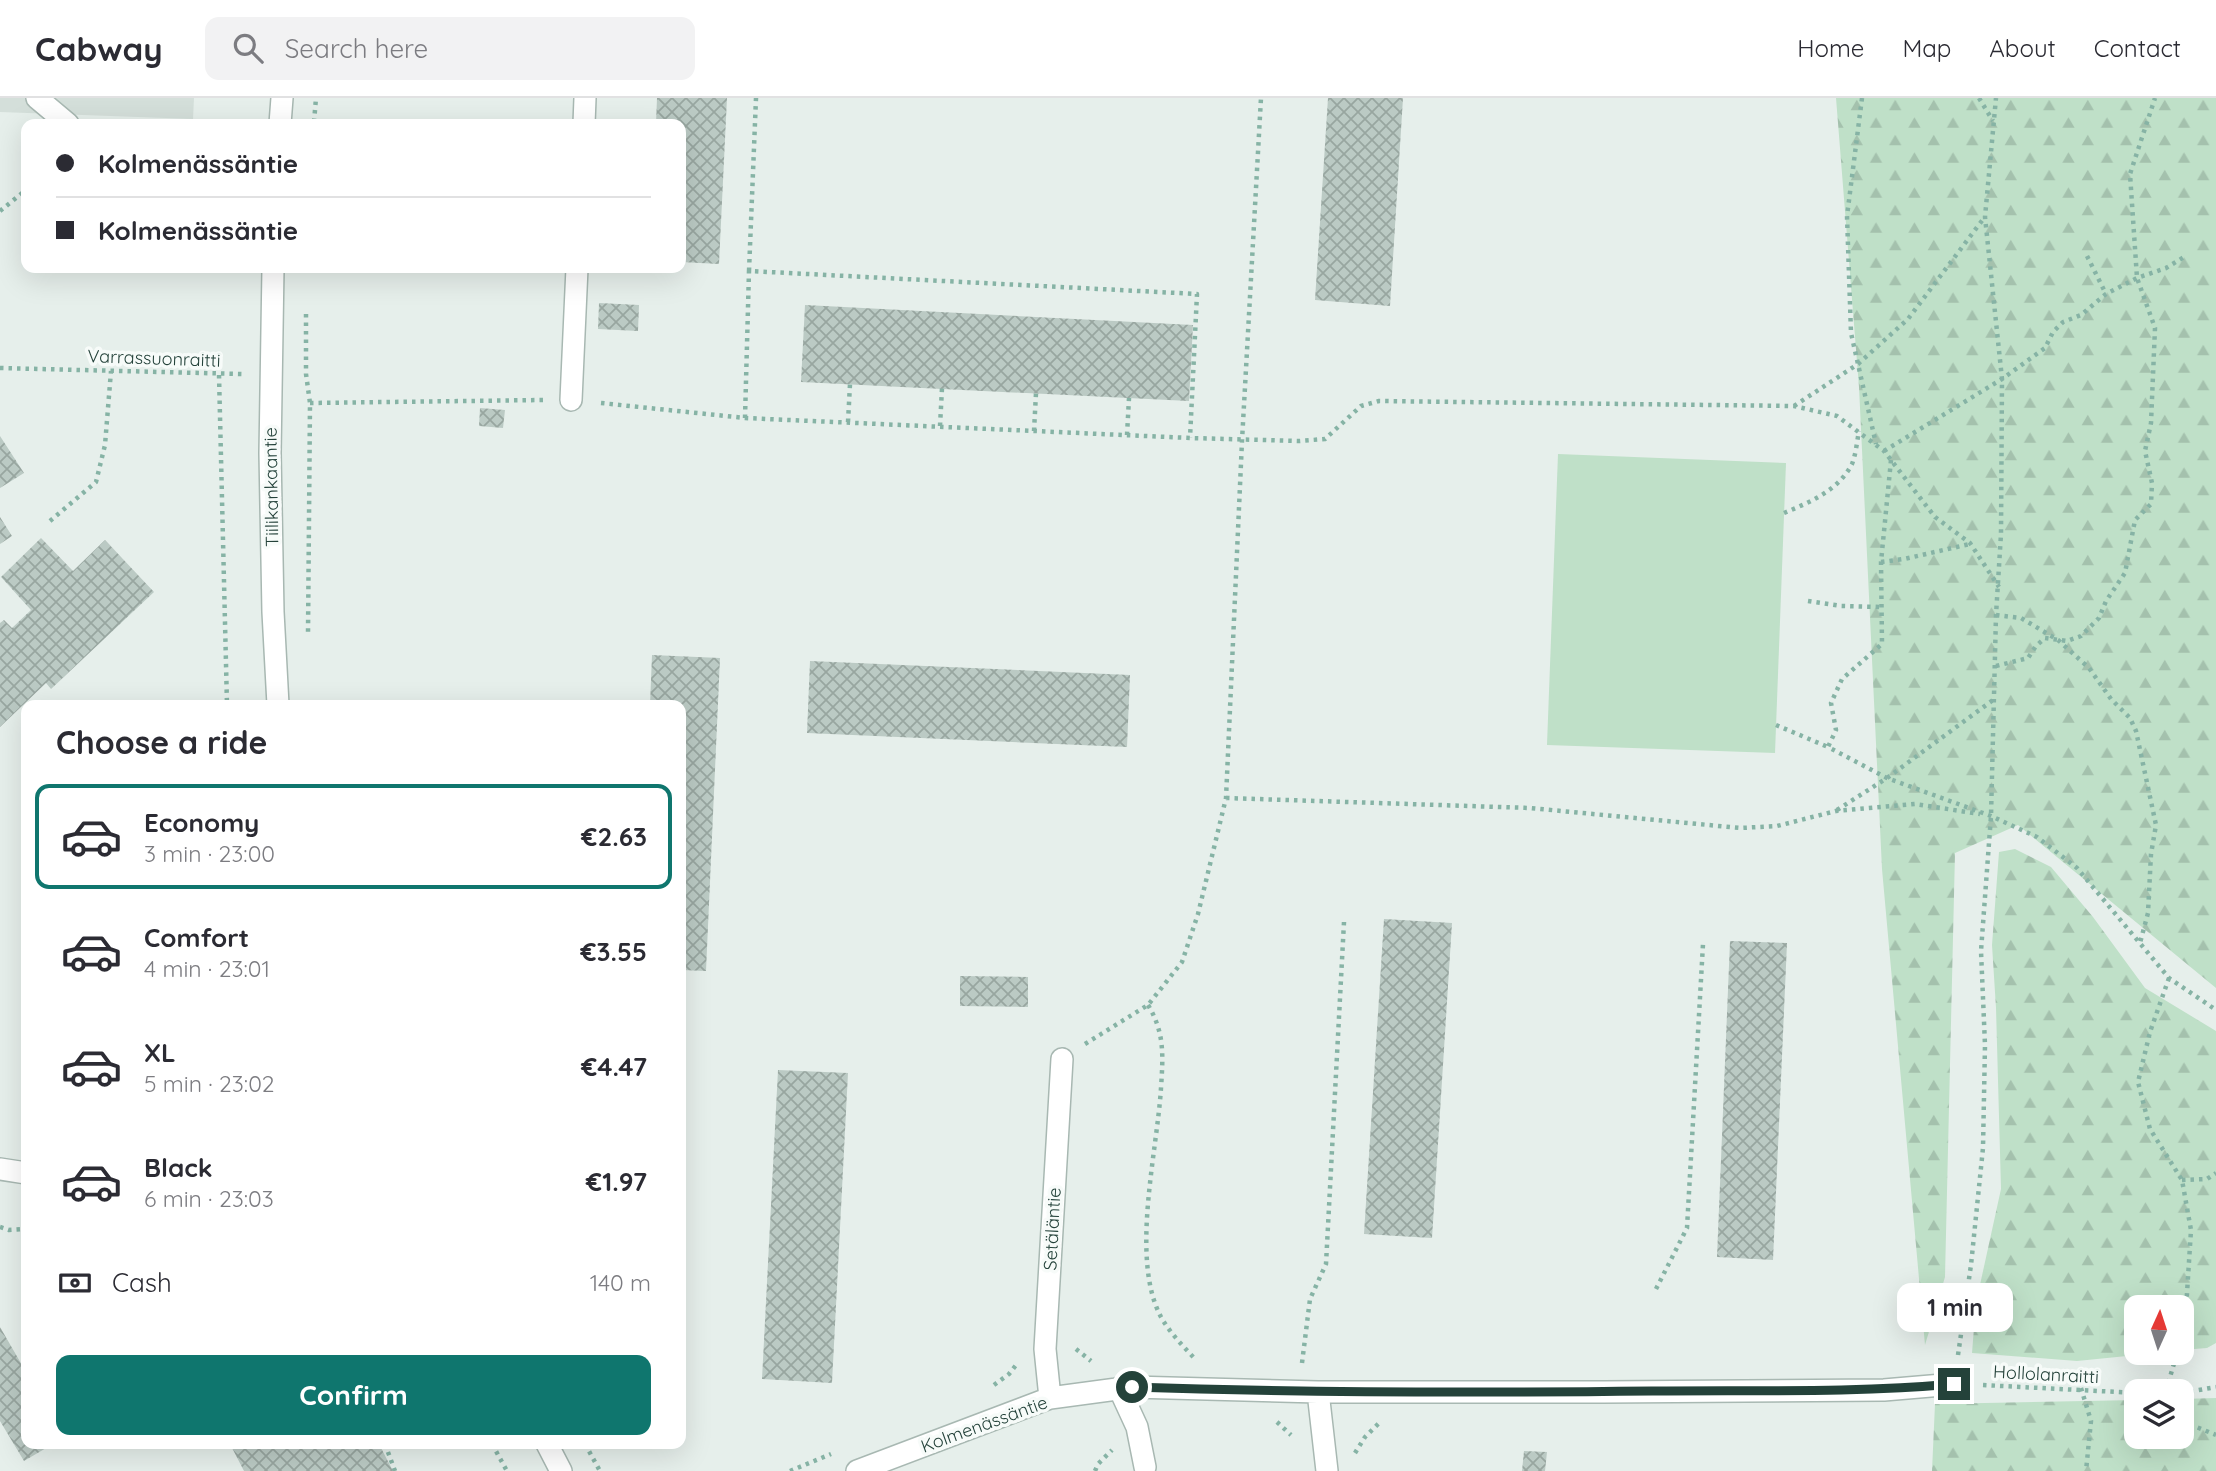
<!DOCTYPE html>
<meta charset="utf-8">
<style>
:root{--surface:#fff;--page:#f2f2f3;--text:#2b2b33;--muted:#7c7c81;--line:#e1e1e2;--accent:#0f766e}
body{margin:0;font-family:Quicksand,sans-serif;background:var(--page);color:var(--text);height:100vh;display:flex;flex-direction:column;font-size:26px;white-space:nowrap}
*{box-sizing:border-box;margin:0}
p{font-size:23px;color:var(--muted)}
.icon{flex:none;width:38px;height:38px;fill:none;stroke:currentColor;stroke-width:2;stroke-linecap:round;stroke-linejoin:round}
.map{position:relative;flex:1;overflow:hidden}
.drawer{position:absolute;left:21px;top:602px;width:665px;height:749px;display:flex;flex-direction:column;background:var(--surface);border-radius:14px;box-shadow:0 7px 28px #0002}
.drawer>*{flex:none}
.top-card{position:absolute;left:21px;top:21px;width:665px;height:154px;border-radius:14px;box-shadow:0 7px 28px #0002;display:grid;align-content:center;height:154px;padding:0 35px;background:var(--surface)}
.needle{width:46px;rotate:3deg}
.controls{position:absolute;left:2124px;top:1197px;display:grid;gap:14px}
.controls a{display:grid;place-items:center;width:70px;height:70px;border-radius:14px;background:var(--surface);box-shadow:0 7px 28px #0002;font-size:35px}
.end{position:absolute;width:32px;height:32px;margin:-16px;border:9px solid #24423a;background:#fff;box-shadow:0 0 0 4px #fff}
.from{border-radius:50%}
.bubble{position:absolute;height:49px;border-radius:14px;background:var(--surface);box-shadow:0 7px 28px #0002;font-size:23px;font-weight:700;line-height:49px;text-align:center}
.top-card b{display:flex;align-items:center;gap:24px;height:66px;font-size:26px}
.top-card b+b{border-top:2px solid var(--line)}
.top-card i{width:18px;height:18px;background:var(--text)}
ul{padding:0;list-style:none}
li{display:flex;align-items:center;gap:21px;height:105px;margin:0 14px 10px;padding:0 21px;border:4px solid transparent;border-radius:14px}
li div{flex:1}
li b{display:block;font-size:26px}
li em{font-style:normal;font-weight:700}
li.current{border-color:var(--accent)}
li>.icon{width:63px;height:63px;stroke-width:1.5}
h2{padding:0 35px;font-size:32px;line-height:84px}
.pay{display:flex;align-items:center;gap:18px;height:77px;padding:0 35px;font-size:26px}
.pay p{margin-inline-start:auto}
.cta{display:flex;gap:14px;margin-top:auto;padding:14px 35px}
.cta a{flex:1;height:80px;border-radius:14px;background:var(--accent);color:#fff;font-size:28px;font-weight:700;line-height:80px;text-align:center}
header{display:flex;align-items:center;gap:42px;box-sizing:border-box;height:98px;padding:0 35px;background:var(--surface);border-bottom:2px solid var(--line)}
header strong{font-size:33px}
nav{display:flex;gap:38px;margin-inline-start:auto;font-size:24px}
.search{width:490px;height:63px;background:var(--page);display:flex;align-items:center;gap:18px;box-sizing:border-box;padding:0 24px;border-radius:14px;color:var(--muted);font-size:26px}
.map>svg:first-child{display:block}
.built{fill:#d4dfda}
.forest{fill:url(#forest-firs)}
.park{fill:#bfe0c8}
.building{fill:url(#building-cross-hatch)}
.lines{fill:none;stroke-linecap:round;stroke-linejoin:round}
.minor-casing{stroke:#a8b8b2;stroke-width:24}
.path{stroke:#86b3a5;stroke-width:4.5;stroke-dasharray:3.5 5;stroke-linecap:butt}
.minor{stroke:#fff;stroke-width:21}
.route{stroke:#24423a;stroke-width:9}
.labels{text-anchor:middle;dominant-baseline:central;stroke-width:7;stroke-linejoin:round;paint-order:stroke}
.street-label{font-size:18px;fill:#24423a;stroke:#f7fbf9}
</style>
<header>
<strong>Cabway</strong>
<div class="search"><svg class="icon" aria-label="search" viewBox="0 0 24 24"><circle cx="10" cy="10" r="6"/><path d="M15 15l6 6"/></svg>Search here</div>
<nav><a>Home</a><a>Map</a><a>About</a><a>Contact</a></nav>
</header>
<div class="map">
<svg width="2216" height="1373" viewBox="0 0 2216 1373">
<defs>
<pattern id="forest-firs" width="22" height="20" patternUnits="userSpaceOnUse" patternTransform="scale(1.75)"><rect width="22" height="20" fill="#bfe0c8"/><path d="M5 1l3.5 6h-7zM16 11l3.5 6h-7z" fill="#a4c1ad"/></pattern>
<pattern id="building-cross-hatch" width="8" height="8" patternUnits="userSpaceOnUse" patternTransform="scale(1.75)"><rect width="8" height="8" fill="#bbcac4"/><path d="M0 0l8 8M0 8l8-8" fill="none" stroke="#98a6a0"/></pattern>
</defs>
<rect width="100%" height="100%" fill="#e6efeb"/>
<!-- built -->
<path class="built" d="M 0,0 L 194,0 L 193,21 L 0,14 Z"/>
<!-- forest -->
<path class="forest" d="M 1836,0 L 2216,0 L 2216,890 L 2018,727 L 1955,755 L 1945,1179 L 1925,1247 L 1882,771 L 1859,289 Z
M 2015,751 L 2051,769 L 2093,819 L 2145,890 L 2216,933 L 2216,1245 L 2207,1250 L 2182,1252 L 2182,1209 L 2137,1209 L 2137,1255 L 2157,1255 L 2077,1263 L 1972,1255 L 1976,1205 L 2001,1091 L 1996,910 L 1992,847 L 1999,754 Z
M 2216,1300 L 2216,1373 L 1932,1373 L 1935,1306 L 2137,1302 L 2137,1339 L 2182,1339 L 2182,1301 Z"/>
<!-- park -->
<path class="park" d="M 1558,356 L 1786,365 L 1775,655 L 1547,647 Z"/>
<!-- building -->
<path class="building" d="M 657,0 L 727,0 L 719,166 L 681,164 L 681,26 L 656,26 Z
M 1328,0 L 1403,0 L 1390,208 L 1315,202 Z
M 599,205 L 639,207 L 638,233 L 598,231 Z
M 805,207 L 1193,227 L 1189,303 L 801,284 Z
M 480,310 L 505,312 L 503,330 L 479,328 Z
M 0,338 L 24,375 L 0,390 Z
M 0,419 L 12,438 L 0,446 Z
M 41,440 L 73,473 L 105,442 L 154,494 L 51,591 L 46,585 L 0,629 L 0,525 L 4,522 L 12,530 L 31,512 L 1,479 Z
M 652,557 L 720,560 L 706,873 L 681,872 L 681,607 L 650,607 Z
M 810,563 L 1130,577 L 1127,649 L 807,635 Z
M 1384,821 L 1452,825 L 1432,1140 L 1364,1136 Z
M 1730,843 L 1787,845 L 1773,1162 L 1717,1159 Z
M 960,878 L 1028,879 L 1028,909 L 960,908 Z
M 778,972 L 848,975 L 832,1285 L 762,1281 Z
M 0,1229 L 26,1274 L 26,1346 L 53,1346 L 24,1363 L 0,1323 Z
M 230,1346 L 379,1346 L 393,1373 L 244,1373 Z
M 1524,1353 L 1547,1354 L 1545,1373 L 1522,1373 Z"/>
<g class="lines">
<defs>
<path id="minor" d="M 37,0 L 68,26
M 280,26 L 282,0
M 584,26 L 585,0
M 273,170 L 270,355 L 273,514 L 278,607
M 571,302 L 577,170
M 0,1071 L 26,1075
M 1119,1290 L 1137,1329 L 1145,1369
M 1318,1294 L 1327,1373
M 1050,1300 L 1045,1251 L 1062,961
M 547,1346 L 561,1373
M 857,1373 L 1050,1300 L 1132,1289 L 1318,1294 L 1604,1294 L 1884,1292 L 1954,1286"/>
</defs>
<!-- minor casing -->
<use href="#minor" class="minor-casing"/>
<!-- path -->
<path class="path" d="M 1862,0 L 1847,118 L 1851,235 L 1876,346
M 1979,0 L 1993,23
M 314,24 L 316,0
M 0,113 L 26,92
M 2087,158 L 2106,196
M 749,173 L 756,0
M 306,216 L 306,276 L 310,305 L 308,536
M 0,270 L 242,276
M 219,277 L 227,607
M 310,305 L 543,302
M 601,305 L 745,320 L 1190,340 L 1299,343 L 1325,341 L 1361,308 L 1379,303 L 1794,308 L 1837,318 L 1884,353 L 1935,419 L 1970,445 L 1999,489
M 1794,308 L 1858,266 L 1908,221 L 1984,120
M 745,320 L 749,173 L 1197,196 L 1190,340
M 848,324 L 850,286
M 940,328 L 942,290
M 1034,333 L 1036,295
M 1127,337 L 1129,300
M 1884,353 L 2002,281 L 2045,250 L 2053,234 L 2063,224 L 2081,217 L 2106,196 L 2137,180 L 2166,170 L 2184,159
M 1891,362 L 1881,464 L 1882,546 L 1842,581 L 1831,605 L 1836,632 L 1828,649 L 1887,680 L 1991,718 L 2037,739 L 2077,770 L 2169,880 L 2216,912
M 1784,415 C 1810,404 1838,393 1852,366 C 1856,356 1857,343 1859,333
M 50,423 L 96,384 L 105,347 L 111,273
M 1881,464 L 1904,461 L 1970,446
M 1808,503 L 1841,508 L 1881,509
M 1996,517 L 2021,520 L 2058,542 L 2089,570 L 2111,601 L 2130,620 L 2136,633 L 2156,727 L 2151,756 L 2148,815 L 2140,845
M 1996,568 L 2028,560 L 2036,548 L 2045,540 L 2067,543 L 2081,538 L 2099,520 L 2106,503 L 2125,475 L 2135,422 L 2151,406 L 2152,385 L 2145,353 L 2151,325 L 2155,230 L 2137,180 L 2130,76 L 2155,0
M 1776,627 L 1828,649
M 1226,700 L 1530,710 L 1740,730 L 1777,728 L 1836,713 L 1915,706 L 1980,716
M 1837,712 L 1887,680 L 1993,602
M 2169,880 L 2150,934 L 2138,984 L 2150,1031 L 2182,1082 L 2191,1132 L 2185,1227 L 2182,1237
M 1148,907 C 1165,935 1163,958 1161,990 C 1157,1055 1130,1161 1161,1219 C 1170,1235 1183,1248 1195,1261
M 1085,946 L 1148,907 L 1182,864 L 1198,816 L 1226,700 L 1242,343 L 1261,0
M 2182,1082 L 2207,1081 L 2216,1075
M 0,1129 L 9,1132 L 26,1131
M 1656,1191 L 1687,1130 L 1703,846
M 1076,1251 L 1091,1263
M 1958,1257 L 1971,1167 L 1983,1050 L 1985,947 L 1981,853 L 1991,718 L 1996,517 L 2001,436 L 2002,281 L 1985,119 L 1996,0
M 1302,1265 L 1310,1201 L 1326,1166 L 1344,824
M 994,1287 L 1009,1276 L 1016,1267
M 1983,1287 L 2137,1295
M 2081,1290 L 2091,1323 L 2086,1373
M 2166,1293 L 2177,1255
M 2182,1295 L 2216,1289
M 2182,1323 L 2216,1337
M 1277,1324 L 1291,1337
M 385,1346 L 395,1373
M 492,1346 L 507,1373
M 585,1346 L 600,1373
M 1355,1355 L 1365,1339 L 1380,1324
M 790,1373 L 831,1356
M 1095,1373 L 1098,1366 L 1112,1352"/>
<!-- minor -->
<use href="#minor" class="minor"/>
</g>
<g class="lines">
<!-- route -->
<path class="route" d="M 1132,1289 C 1305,1295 1479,1295 1652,1293 C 1753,1292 1854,1295 1954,1286"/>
</g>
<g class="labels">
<!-- street labels -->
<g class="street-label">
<text transform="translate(154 260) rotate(2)">Varrassuonraitti</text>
<text transform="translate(271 389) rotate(-91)">Tiilikankaantie</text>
<text transform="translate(1052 1131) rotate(-87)">Setäläntie</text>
<text transform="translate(2046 1276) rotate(3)">Hollolanraitti</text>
<text transform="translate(984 1326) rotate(-20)">Kolmenässäntie</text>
</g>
</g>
</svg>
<div class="controls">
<a><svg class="needle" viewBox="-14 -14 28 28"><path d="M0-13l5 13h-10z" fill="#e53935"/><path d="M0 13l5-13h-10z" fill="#7c7c81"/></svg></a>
<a><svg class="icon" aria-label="layers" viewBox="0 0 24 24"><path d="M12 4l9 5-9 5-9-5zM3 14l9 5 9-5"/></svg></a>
</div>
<i class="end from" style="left:1132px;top:1289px"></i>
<i class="end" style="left:1954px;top:1286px"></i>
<div class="bubble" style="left:1897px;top:1185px;width:116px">1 min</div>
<div class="top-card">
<b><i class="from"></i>Kolmenässäntie</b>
<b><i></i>Kolmenässäntie</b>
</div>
<section class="drawer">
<h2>Choose a ride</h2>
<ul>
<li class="current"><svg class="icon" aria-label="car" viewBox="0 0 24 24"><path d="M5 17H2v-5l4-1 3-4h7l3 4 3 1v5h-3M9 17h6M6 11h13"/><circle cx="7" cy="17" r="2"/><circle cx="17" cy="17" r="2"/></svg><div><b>Economy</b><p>3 min · 23:00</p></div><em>€2.63</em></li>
<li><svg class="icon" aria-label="car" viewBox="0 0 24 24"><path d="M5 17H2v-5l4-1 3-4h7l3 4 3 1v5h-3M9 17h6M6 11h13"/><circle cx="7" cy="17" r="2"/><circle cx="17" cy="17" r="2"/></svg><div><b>Comfort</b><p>4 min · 23:01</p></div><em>€3.55</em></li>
<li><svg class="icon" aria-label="car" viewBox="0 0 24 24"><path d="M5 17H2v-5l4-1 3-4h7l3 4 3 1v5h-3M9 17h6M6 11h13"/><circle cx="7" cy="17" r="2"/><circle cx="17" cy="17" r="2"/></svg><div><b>XL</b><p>5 min · 23:02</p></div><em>€4.47</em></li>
<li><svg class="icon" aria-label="car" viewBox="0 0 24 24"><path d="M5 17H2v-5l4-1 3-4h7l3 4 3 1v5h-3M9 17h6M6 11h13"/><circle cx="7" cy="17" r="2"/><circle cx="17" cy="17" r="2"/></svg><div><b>Black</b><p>6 min · 23:03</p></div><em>€1.97</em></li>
</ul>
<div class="pay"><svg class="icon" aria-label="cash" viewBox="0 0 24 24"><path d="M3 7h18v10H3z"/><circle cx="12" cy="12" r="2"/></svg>Cash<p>140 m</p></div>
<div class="cta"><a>Confirm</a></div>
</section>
</div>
